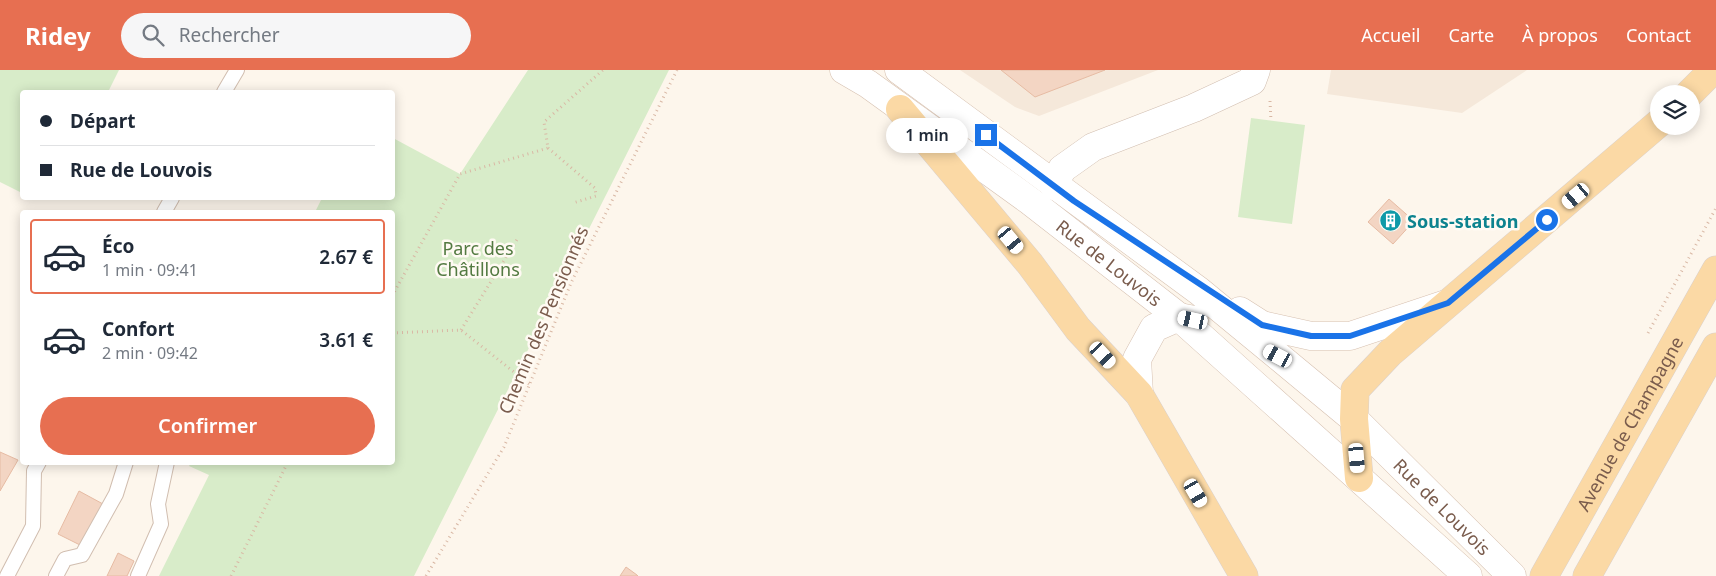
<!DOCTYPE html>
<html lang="fr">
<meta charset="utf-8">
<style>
:root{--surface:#fff;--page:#f6f6f7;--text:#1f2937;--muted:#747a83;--line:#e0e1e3;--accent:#e76f51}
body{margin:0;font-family:"Noto Sans",sans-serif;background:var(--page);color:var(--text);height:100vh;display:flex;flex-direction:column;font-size:19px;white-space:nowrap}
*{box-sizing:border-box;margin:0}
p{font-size:16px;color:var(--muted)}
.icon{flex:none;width:28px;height:28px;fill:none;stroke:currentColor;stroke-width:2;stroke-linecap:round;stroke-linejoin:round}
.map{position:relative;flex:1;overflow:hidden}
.drawer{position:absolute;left:20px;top:140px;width:375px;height:255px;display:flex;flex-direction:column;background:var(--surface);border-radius:5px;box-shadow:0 2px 12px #0003}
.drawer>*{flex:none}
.top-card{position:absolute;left:20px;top:20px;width:375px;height:110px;border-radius:5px;box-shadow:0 2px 12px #0003;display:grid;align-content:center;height:110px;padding:0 20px;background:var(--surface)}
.buttons{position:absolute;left:1650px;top:15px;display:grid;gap:10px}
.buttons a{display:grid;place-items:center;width:50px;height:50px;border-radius:50%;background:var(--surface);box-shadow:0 2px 12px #0003;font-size:25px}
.end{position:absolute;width:22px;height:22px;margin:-11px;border:6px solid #1a73e8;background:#fff;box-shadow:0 0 0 2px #fff}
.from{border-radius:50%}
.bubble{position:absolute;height:35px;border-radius:18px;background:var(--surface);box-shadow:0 2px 12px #0003;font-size:16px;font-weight:600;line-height:35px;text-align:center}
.car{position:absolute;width:15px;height:30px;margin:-15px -8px;border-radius:6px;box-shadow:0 0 4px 1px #0007;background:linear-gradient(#fff 24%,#345 0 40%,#fff 0 76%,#345 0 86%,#fff 0)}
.top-card b{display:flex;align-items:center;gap:18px;height:48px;font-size:19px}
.top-card b+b{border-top:1px solid var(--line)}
.top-card i{width:12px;height:12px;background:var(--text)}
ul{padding:9px 0 0;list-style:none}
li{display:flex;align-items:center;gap:15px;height:75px;margin:0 10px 8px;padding:0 10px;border:2px solid transparent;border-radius:5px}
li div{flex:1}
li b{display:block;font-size:19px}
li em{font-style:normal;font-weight:600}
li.on{border-color:var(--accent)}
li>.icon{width:45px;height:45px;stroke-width:1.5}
.button{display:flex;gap:10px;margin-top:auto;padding:10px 20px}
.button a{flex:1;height:58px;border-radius:30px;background:var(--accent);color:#fff;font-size:20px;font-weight:600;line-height:58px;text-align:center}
header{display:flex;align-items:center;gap:30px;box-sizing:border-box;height:70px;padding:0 25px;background:var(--accent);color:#fff}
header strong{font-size:24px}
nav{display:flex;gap:28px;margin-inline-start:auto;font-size:18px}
.search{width:350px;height:45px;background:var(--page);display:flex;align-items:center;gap:12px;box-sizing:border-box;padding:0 18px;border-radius:28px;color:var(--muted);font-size:19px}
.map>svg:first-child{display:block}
.residential{fill:#f5e8da}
.green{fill:#d8ecc9}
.building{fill:#f3d5c3;stroke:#e6bba3}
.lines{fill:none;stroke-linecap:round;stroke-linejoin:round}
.lane-casing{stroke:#d1beb0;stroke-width:16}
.street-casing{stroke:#d1beb0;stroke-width:29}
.secondary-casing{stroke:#d6c0b0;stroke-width:29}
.primary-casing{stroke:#dad1cd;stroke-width:29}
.path{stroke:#d9b8a5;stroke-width:3;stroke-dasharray:1 4;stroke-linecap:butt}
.lane{stroke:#fff;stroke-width:14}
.street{stroke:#fff;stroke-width:28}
.secondary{stroke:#fff;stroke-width:28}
.primary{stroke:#fbd9a5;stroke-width:28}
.route{stroke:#1a73e8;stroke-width:6}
.labels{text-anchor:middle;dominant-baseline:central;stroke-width:5;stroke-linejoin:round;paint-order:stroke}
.culture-label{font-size:18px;font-weight:bold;fill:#0d838f;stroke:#fffaf3;text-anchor:start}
.park-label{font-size:18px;fill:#537a41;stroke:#fffaf3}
.street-label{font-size:18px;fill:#7a5c4d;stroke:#fffaf3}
</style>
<header>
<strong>Ridey</strong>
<div class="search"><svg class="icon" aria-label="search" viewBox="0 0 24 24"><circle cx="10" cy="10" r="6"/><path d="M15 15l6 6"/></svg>Rechercher</div>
<nav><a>Accueil</a><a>Carte</a><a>À propos</a><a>Contact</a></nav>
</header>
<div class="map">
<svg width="1716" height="506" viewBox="0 0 1716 506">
<rect width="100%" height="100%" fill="#fdf6ec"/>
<!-- residential -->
<path class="residential" d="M 960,0 L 1158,0 L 1039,46 L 1015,37 Z
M 1331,0 L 1527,0 L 1462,43 L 1327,24 Z"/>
<!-- green -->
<path class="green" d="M 0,0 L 119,0 L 108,22 L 22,22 L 22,123 L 0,112 Z
M 528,0 L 669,0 L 414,506 L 159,506 L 209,405 L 189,396 L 191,393 L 392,392 L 392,142 L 315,142 L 322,128 L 392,128 L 393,68 L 460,104 Z
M 1251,48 L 1305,55 L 1292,154 L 1238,147 Z"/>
<!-- building -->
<path class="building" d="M 1001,0 L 1105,0 L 1035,27 Z
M 1389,129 L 1414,151 L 1393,174 L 1368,152 Z
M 0,382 L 18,390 L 0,421 Z
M 79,421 L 103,434 L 82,476 L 58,464 Z
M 118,483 L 134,491 L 127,506 L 107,506 Z
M 626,497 L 637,505 L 638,506 L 620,506 Z"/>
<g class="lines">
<defs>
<path id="lane" d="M 224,22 L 237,0
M 164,142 L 172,128
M 7,506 L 33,456 L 34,401 L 39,392
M 56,506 L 65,489 L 82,485 L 116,424 L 126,392
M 138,506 L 161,454 L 158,434 L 167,392"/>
<path id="street" d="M 1054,116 L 1062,99 L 1093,77 L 1194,38 L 1252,11 L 1256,0"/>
<g id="secondary">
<path id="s1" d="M 844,0 L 868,14 L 1030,131 L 1179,247 L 1468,506"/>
<path id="s2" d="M 899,0 L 1199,221 L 1278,286 L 1354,349 L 1512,506"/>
<path d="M 1240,241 L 1262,255 L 1311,266 L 1350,266 L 1446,234"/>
<path d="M 1139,324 L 1137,289 L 1154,258 L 1179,247 L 1194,250"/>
</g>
<g id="primary">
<path d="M 1689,24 L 1713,0"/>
<path d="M 900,39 L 1030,194 L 1078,259 L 1139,324 L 1244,506"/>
<path d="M 1359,408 L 1354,349 L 1355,320 L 1390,283 L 1659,53"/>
<path id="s3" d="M 1544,506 L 1716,200"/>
<path d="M 1587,506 L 1716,277"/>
</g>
</defs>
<!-- lane casing -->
<use href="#lane" class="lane-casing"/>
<!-- street casing -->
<use href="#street" class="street-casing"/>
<!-- secondary casing -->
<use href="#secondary" class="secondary-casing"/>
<!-- primary casing -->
<use href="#primary" class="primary-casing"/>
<!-- path -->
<path class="path" d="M 1270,31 L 1271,51
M 548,78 L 595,118 L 596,126 L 573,133
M 392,226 L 460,104 L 548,78 L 544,52 L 603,0
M 461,260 L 518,168
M 392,263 L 461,260 L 529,314
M 1648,263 L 1716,138
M 231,506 L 288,392
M 426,506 L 504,377 L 571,213 L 677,0"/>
<!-- lane -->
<use href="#lane" class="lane"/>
<!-- street -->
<use href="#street" class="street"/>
<!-- secondary -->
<use href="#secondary" class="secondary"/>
<!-- primary -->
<use href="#primary" class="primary"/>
</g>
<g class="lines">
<!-- route -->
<path class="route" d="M 986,65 L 1074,131 L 1262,255 L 1311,266 L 1350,266 L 1448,233 L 1547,150"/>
</g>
<!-- icons -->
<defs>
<symbol id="building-disc" viewBox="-11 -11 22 22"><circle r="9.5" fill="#0f9aa8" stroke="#fffaf3"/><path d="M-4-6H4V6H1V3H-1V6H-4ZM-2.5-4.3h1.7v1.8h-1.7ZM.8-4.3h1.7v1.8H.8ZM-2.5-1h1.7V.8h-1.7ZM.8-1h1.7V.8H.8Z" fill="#fff"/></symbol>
</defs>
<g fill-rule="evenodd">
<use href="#building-disc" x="1378" y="138" width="25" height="25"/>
</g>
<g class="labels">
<!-- culture labels -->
<g class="culture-label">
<text x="1407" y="151">Sous-station</text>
</g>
<!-- park labels -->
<g class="park-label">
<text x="478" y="178">Parc des<tspan x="478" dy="21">Châtillons</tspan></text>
</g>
<!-- street labels -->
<g class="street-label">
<text stroke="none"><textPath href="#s1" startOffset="328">Rue de Louvois</textPath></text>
<text transform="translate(543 250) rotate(-67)">Chemin des Pensionnés</text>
<text stroke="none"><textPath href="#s3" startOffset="175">Avenue de Champagne</textPath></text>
<text stroke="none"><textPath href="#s2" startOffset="698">Rue de Louvois</textPath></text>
</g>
</g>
</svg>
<div class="buttons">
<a><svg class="icon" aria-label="layers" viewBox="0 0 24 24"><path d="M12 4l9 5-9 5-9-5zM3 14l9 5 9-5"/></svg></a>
</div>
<i class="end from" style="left:1547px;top:150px"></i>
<i class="end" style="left:986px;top:65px"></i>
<div class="bubble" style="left:886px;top:48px;width:82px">1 min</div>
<i class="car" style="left:1576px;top:126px;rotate:230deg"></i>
<i class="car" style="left:1011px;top:170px;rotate:140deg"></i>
<i class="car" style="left:1193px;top:250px;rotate:283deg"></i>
<i class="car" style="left:1103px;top:285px;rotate:137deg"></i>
<i class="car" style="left:1278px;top:286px;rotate:298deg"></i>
<i class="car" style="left:1357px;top:388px;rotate:175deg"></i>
<i class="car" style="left:1196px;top:423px;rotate:150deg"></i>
<div class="top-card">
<b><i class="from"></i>Départ</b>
<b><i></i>Rue de Louvois</b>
</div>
<section class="drawer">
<ul>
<li class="on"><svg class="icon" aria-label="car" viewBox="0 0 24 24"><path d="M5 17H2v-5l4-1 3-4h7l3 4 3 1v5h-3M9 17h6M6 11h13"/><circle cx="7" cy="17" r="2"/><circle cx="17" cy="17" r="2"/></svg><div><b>Éco</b><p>1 min · 09:41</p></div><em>2.67 €</em></li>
<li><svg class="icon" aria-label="car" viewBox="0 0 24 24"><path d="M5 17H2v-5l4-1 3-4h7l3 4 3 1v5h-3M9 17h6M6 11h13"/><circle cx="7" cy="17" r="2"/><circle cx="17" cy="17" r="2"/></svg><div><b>Confort</b><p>2 min · 09:42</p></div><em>3.61 €</em></li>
</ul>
<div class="button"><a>Confirmer</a></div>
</section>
</div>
